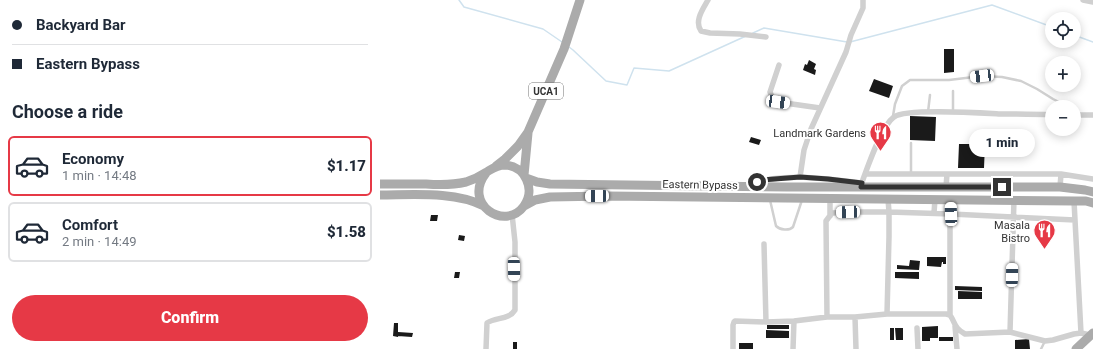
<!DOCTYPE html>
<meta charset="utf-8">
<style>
:root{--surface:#fff;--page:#f6f6f7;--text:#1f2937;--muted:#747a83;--line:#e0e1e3;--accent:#e63946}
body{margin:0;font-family:Roboto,sans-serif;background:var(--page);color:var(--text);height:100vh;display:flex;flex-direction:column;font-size:15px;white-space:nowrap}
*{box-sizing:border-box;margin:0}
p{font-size:13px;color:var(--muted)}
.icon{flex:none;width:22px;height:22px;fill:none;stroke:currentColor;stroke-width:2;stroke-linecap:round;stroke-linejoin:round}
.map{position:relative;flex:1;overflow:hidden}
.panel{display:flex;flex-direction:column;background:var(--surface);width:380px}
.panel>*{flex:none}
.guide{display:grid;align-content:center;height:88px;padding:0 12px;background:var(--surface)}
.fabs{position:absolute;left:665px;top:12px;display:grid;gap:8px}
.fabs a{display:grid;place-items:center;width:36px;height:36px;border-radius:50%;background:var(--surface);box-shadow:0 2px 10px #0003;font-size:20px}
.end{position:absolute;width:18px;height:18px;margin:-9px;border:5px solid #333;background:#fff;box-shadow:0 0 0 2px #fff}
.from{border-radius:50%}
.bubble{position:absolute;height:28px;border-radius:14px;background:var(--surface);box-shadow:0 2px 10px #0003;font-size:13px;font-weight:800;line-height:28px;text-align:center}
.car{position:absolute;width:12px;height:24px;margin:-12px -6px;border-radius:5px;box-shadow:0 0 3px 1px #0007;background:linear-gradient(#fff 24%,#345 0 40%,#fff 0 76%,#345 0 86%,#fff 0)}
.guide b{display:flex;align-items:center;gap:14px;height:38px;font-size:15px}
.guide b+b{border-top:1px solid var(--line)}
.guide i{width:10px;height:10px;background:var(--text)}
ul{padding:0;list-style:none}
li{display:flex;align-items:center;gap:12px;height:60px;margin:0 8px 6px;padding:0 4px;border:2px solid var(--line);border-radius:6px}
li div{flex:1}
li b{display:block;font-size:15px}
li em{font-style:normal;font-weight:800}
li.on{border-color:var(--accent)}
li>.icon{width:36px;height:36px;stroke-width:1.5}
h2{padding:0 12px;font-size:18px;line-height:48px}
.cta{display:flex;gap:8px;margin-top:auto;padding:8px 12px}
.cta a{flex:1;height:46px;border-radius:24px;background:var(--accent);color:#fff;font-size:16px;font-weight:800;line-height:46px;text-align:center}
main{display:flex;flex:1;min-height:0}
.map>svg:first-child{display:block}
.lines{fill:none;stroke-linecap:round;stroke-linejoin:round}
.stream{stroke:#cfe2ee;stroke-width:1.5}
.building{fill:#1a1a1a}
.service{stroke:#d0d0d0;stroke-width:2.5}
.minor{stroke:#d0d0d0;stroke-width:5.5}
.primary{stroke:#ababab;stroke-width:9}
.route{stroke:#333;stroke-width:5}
.labels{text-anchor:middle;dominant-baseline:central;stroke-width:4;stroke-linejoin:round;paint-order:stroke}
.shield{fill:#fff;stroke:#707070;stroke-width:1}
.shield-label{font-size:10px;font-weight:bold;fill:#333}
.poi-label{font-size:11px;fill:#333;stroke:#fff;text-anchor:end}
.street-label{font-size:11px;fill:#333;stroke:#fff}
</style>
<main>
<section class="panel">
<div class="guide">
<b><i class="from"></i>Backyard Bar</b>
<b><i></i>Eastern Bypass</b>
</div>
<h2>Choose a ride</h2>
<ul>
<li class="on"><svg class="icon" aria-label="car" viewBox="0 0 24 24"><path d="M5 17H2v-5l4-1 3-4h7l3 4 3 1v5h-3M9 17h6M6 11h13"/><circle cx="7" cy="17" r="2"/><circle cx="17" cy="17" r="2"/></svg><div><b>Economy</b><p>1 min · 14:48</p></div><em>$1.17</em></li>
<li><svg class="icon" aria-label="car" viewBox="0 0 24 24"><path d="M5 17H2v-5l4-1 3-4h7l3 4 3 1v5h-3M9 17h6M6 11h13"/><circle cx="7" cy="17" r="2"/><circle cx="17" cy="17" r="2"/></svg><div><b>Comfort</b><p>2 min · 14:49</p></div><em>$1.58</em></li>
</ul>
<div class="cta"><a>Confirm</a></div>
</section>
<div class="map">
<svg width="713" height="349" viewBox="0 0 713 349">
<rect width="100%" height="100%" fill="#fff"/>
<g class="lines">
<!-- stream -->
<path class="stream" d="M 79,0 L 84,7 L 163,29 L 182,42
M 373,33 L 384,28 L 467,42
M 694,35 L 713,42
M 470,42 L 612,5 L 672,27
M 189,47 L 193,50 L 226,81 L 247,85 L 254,68 L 289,71 L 366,36"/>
</g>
<!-- building -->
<path class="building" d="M 564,49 L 574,49 L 574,72 L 564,73 Z
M 429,60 L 436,64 L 434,69 L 436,70 L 435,75 L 423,70 L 425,64 L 427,65 Z
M 494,79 L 513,86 L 509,98 L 489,91 Z
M 530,116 L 556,117 L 555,141 L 530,140 Z
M 371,137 L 381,140 L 379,145 L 369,142 Z
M 579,144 L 605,144 L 604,168 L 578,168 Z
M 51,215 L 58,215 L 57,221 L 50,221 Z
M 79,235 L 85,236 L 84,241 L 78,240 Z
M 547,257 L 566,257 L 566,264 L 563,264 L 563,262 L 562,262 L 561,267 L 547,266 Z
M 530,260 L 540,261 L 539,270 L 517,269 L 517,265 L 529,266 Z
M 75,272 L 80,272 L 79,278 L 74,278 Z
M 515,272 L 539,272 L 539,279 L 515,278 Z
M 575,286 L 602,287 L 602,291 L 575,290 Z
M 578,291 L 602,292 L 602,299 L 578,299 Z
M 14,323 L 18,323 L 18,337 L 13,336 Z
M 387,325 L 409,325 L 409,329 L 387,329 Z
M 558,326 L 558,338 L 550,338 L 550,341 L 542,341 L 542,327 Z
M 510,328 L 514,328 L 514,340 L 510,340 Z
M 515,328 L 523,328 L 523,340 L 516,340 Z
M 386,330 L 409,331 L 409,338 L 386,338 Z
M 18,332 L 33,333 L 32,337 L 18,336 Z
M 559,337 L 573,337 L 573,341 L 559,341 Z
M 649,339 L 650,349 L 635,349 L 635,340 Z
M 133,342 L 137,342 L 137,349 L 133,349 Z
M 359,343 L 373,343 L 373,349 L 359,349 Z"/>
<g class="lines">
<!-- service -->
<path class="service" d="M 548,112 L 550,95
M 573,112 L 573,91
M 513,116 L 515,104 L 522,86 L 530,80 L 569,80 L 602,76 L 622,77 L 641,81 L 657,89 L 673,99 L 689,107
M 531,143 L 531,173
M 390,200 L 396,226 C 400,230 409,231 413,227 L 422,200
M 661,349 L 665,341"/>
<!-- minor -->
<path class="minor" d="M 328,0 C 323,9 314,21 321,31 L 330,33 L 360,34 L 386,37
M 703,0 L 713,2
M 399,65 L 390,92 L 393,99 L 398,102 L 440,108
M 694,115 L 713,115
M 486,174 L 681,174 L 713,179
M 482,183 L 448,179 L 420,177 L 424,150 L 431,129 L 466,52 L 471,35 L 483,8 L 483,0
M 481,185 C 487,169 501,126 514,117 C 525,108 602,113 620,114 C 637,114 655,114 672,115
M 371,187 C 379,177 407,178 420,177
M 566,187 L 567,174
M 680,187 L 681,174
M 508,199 L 509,212 L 571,214 L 695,220
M 694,201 L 701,333
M 554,213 L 555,199
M 450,216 L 450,198
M 384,244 L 386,322
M 570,315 L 570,199
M 447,317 L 475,317 L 476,349
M 475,317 L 507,314 L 566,314 L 570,315 C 576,324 574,328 585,334 L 630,332 L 665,341 L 673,340 L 694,334 L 701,333 L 710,335
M 575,326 L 577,349
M 537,328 L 538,349
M 630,332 L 634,200
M 106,349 L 107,323 C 116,317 129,320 135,310 L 135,242 L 132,214
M 353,349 L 353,325 L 354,322 L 355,321 L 386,322 L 414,321 L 447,317 L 446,221 L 452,213 L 478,212 L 509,212 L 509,237 L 507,314
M 413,349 L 414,321"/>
<!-- primary -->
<path class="primary" d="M 116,166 L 125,159 L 138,146 L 148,132 L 184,49 L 200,0
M 144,175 L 148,133
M 146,178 L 157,182 L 170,184 L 407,187 L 680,187 L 705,190 L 713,192
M 0,184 C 15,184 31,184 46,184 C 59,185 73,185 86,182 C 92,180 99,177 105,173 C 112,169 116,165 125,165 C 145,166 156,189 144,206 C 125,232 82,204 106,173
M 0,195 C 32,195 75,191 104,206
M 144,206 L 155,200 L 170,197 L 227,196 L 694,201 L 706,201 L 713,203
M 696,349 L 713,333"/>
</g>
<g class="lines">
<!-- route -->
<path class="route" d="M 377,182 L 381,180 L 420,177 L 448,179 L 482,183 L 481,187 L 622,187"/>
</g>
<!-- icons -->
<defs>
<symbol id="restaurant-pin" viewBox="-11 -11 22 30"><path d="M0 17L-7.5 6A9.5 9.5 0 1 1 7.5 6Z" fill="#e63946" stroke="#fff"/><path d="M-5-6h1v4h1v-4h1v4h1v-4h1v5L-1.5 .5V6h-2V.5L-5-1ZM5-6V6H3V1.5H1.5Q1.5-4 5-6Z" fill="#fff"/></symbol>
</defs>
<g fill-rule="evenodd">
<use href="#restaurant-pin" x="488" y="120" width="25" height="34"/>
<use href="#restaurant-pin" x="652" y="218" width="25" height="34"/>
</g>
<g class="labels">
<!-- shield labels -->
<rect class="shield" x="149" y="83" width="34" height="16" rx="3"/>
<g class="shield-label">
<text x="166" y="91">UCA1</text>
</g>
<!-- poi labels -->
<g class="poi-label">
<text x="486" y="133">Landmark Gardens</text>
<text x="650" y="225">Masala<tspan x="650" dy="13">Bistro</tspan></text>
</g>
<!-- street labels -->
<g class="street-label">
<text transform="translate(320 185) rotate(1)">Eastern Bypass</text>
</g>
</g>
</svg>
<div class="fabs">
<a><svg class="icon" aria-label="locate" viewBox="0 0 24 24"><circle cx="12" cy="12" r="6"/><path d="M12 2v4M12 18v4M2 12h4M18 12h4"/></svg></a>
<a>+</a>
<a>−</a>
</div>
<i class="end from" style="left:377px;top:182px"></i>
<i class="end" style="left:622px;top:187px"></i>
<div class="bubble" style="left:589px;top:129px;width:66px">1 min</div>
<i class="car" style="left:602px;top:76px;rotate:263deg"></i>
<i class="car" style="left:398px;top:102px;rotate:98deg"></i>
<i class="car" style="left:217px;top:196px;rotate:269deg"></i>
<i class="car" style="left:468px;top:212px;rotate:268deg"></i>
<i class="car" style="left:571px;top:214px;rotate:358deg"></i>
<i class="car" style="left:134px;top:269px;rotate:179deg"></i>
<i class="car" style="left:632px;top:275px;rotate:1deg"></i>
</div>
</main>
